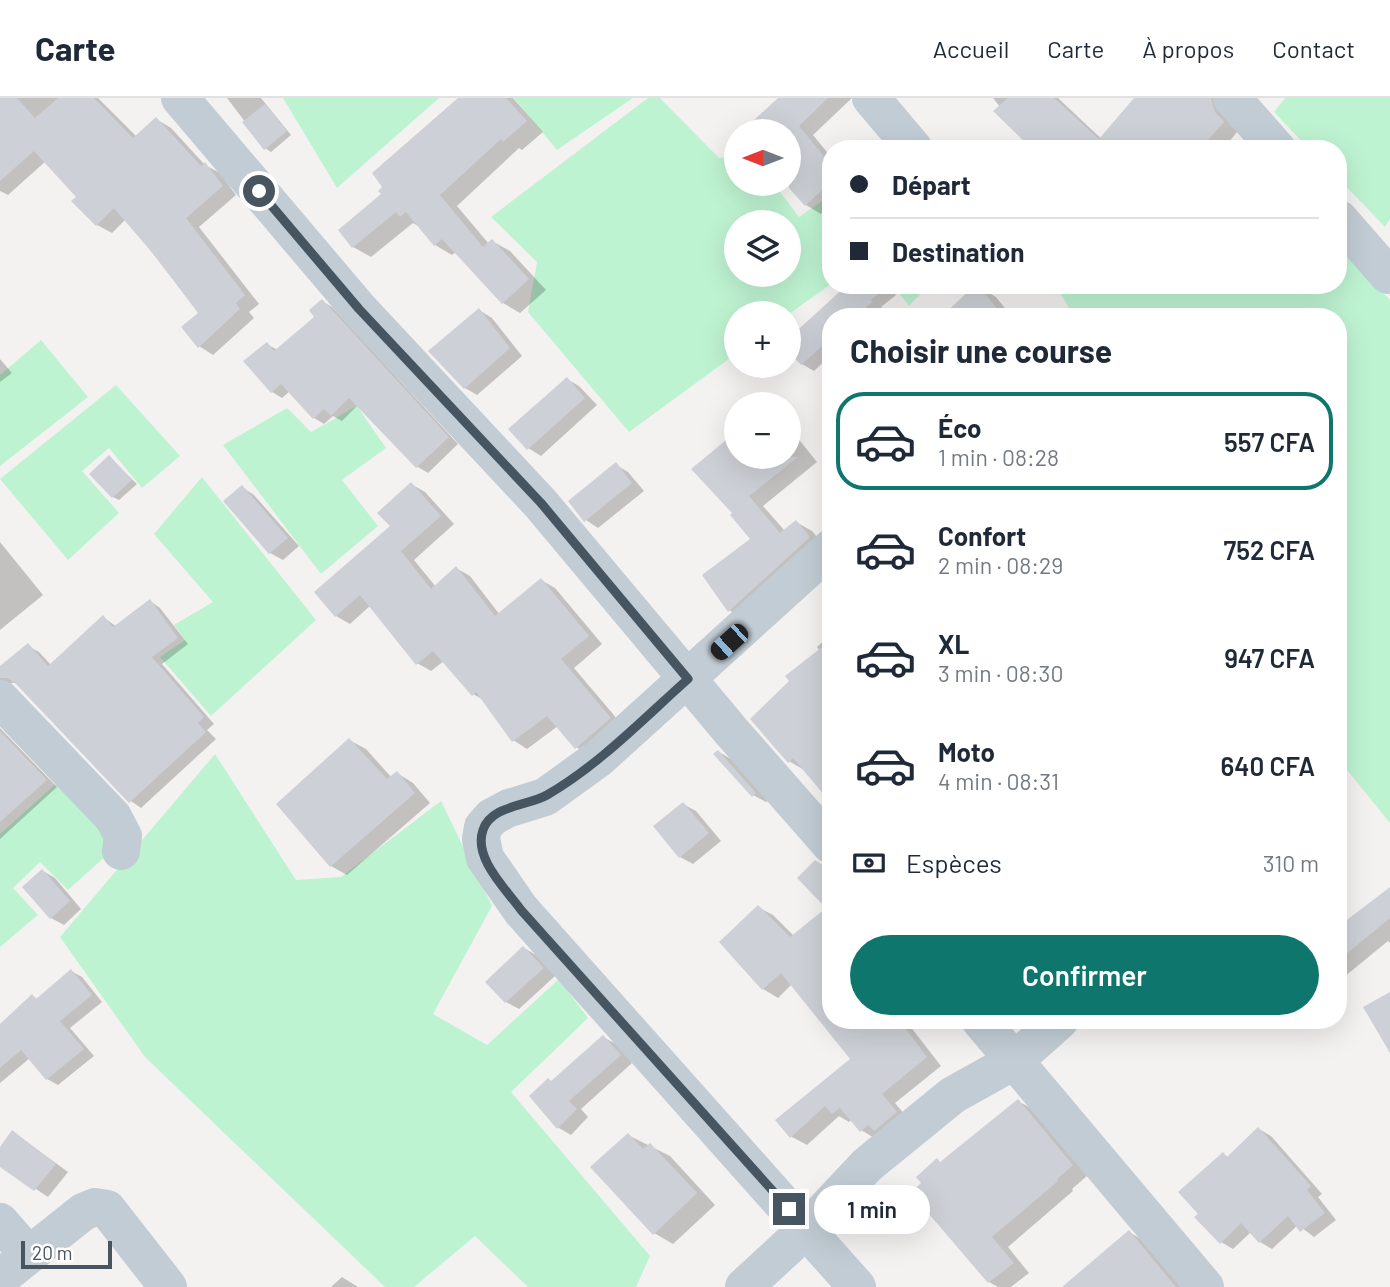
<!DOCTYPE html>
<html lang="fr">
<meta charset="utf-8">
<style>
:root{--surface:#fff;--page:#f6f6f7;--text:#1f2937;--muted:#747a83;--line:#e0e1e3;--accent:#0f766e}
body{margin:0;font-family:Barlow,sans-serif;background:var(--page);color:var(--text);height:100vh;display:flex;flex-direction:column;font-size:26px;white-space:nowrap}
*{box-sizing:border-box;margin:0}
p{font-size:23px;color:var(--muted)}
.icon{flex:none;width:38px;height:38px;fill:none;stroke:currentColor;stroke-width:2;stroke-linecap:round;stroke-linejoin:round}
.map{position:relative;flex:1;overflow:hidden}
.drawer{position:absolute;left:822px;top:210px;width:525px;height:721px;display:flex;flex-direction:column;background:var(--surface);border-radius:28px;box-shadow:0 7px 28px #0002}
.drawer>*{flex:none}
.hud{position:absolute;left:822px;top:42px;width:525px;height:154px;border-radius:28px;box-shadow:0 7px 28px #0002;display:grid;align-content:center;height:154px;padding:0 28px;background:var(--surface)}
.needle{width:46px;rotate:270deg}
.tools{position:absolute;left:724px;top:21px;display:grid;gap:14px}
.tools a{display:grid;place-items:center;width:77px;height:77px;border-radius:50%;background:var(--surface);box-shadow:0 7px 28px #0002;font-size:35px}
.scale{position:absolute;left:21px;bottom:18px;width:91px;box-sizing:border-box;padding-left:7px;border:4px solid #475560;border-top:0;font-size:19px;line-height:24px;white-space:nowrap;color:#475560;-webkit-text-stroke:5px #fff;paint-order:stroke}
.end{position:absolute;width:32px;height:32px;margin:-16px;border:9px solid #475560;background:#fff;box-shadow:0 0 0 4px #fff}
.from{border-radius:50%}
.bubble{position:absolute;height:49px;border-radius:24px;background:var(--surface);box-shadow:0 7px 28px #0002;font-size:23px;font-weight:600;line-height:49px;text-align:center}
.car{position:absolute;width:21px;height:42px;margin:-21px -10px;border-radius:9px;box-shadow:0 0 5px 2px #0007;background:linear-gradient(#222 24%,#8ab4d8 0 40%,#222 0 76%,#8ab4d8 0 86%,#222 0)}
.hud b{display:flex;align-items:center;gap:24px;height:66px;font-size:26px}
.hud b+b{border-top:2px solid var(--line)}
.hud i{width:18px;height:18px;background:var(--text)}
ul{padding:0;list-style:none}
li{display:flex;align-items:center;gap:21px;height:98px;margin:0 14px 10px;padding:0 14px;border:4px solid transparent;border-radius:28px}
li div{flex:1}
li b{display:block;font-size:26px}
li em{font-style:normal;font-weight:600}
li.current{border-color:var(--accent)}
li>.icon{width:63px;height:63px;stroke-width:1.5}
h2{padding:0 28px;font-size:32px;line-height:84px}
.pay{display:flex;align-items:center;gap:18px;height:77px;padding:0 28px;font-size:26px}
.pay p{margin-inline-start:auto}
.primary-button{display:flex;gap:14px;margin-top:auto;padding:14px 28px}
.primary-button a{flex:1;height:80px;border-radius:42px;background:var(--accent);color:#fff;font-size:28px;font-weight:600;line-height:80px;text-align:center}
header{display:flex;align-items:center;gap:42px;box-sizing:border-box;height:98px;padding:0 35px;background:var(--surface);border-bottom:2px solid var(--line)}
header strong{font-size:33px}
nav{display:flex;gap:38px;margin-inline-start:auto;font-size:24px}
.map>svg:first-child{display:block}
.green{fill:#bef3d1;fill-rule:evenodd}
.shadow{fill:#0003}
.building{fill:#cdd0d6}
.lines{fill:none;stroke-linecap:round;stroke-linejoin:round}
.minor{stroke:#c1ccd4;stroke-width:38}
.route{stroke:#475560;stroke-width:9}
</style>
<header>
<strong>Carte</strong>
<nav><a>Accueil</a><a>Carte</a><a>À propos</a><a>Contact</a></nav>
</header>
<div class="map">
<svg width="1390" height="1189" viewBox="0 0 1390 1189">
<rect width="100%" height="100%" fill="#f4f1f1"/>
<!-- green -->
<path class="green" d="M 283,0 L 439,0 L 337,90 Z
M 514,0 L 633,0 L 557,52 Z
M 648,0 L 660,0 L 719,60 L 737,57 L 737,86 L 774,86 L 799,119 L 831,97 L 831,186 L 789,216 L 737,215 L 737,255 L 629,334 L 528,214 L 537,164 L 491,119 ZM 737,124 L 789,124 L 789,177 L 737,177 Z
M 1285,0 L 1390,0 L 1390,121 L 1385,129 L 1339,81 L 1339,51 L 1309,51 L 1274,14 Z
M 1339,149 L 1390,202 L 1390,725 L 1339,662 L 1339,219 L 1074,219 L 1056,187 L 1339,187 Z
M 893,187 L 929,187 L 909,208 Z
M 41,242 L 88,299 L 0,368 L 0,277 Z
M 116,287 L 180,358 L 142,390 L 109,350 L 82,373 L 119,415 L 68,462 L 0,381 Z
M 357,308 L 386,350 L 342,382 L 378,428 L 321,476 L 223,347 L 287,310 L 311,334 Z
M 202,379 L 316,522 L 211,618 L 160,559 L 185,542 L 174,527 L 213,504 L 154,436 Z
M 215,656 L 296,782 L 341,779 L 441,703 L 492,808 L 433,916 L 487,947 L 559,881 L 588,920 L 511,994 L 650,1158 L 636,1189 L 528,1189 L 475,1138 L 414,1189 L 385,1189 L 145,959 L 60,839 Z
M 66,677 L 118,747 L 68,792 L 40,764 L 13,790 L 38,817 L 0,849 L 0,736 Z"/>
<!-- shadow -->
<path class="shadow" d="M 0,0 L 98,0 L 137,39 L 156,21 L 171,30 L 205,67 L 220,75 L 236,97 L 199,129 L 259,206 L 249,214 L 254,220 L 213,257 L 199,248 L 200,216 L 126,121 L 112,135 L 97,127 L 78,99 L 46,63 L 8,97 L 0,93 Z
M 227,0 L 261,0 L 291,37 L 271,54 L 265,50 Z
M 460,0 L 513,0 L 543,34 L 522,52 L 519,50 L 457,108 L 489,146 L 492,143 L 510,153 L 546,192 L 520,215 L 503,205 L 456,154 L 452,157 L 435,147 L 420,129 L 413,125 L 371,159 L 353,149 L 383,97 Z
M 783,0 L 852,0 L 813,37 L 831,59 L 831,106 L 821,116 L 806,107 L 788,86 L 789,33 L 744,33 Z
M 993,0 L 1058,0 L 1110,49 L 1000,9 Z
M 1137,0 L 1227,0 L 1238,33 L 1223,51 L 1124,51 Z
M 851,187 L 889,187 L 896,197 L 881,209 L 883,211 L 875,219 L 831,219 L 831,257 L 814,273 L 802,266 L 789,251 Z
M 977,188 L 996,199 L 1012,219 L 944,219 Z
M 322,203 L 332,209 L 458,346 L 428,375 L 418,369 L 358,307 L 342,323 L 333,318 L 324,326 L 314,320 L 290,293 L 282,300 L 272,294 L 246,264 L 268,247 L 278,252 L 317,219 Z
M 479,212 L 492,220 L 522,258 L 477,297 L 465,290 Z
M 0,261 L 12,275 L 0,284 Z
M 567,281 L 579,288 L 597,307 L 541,358 L 528,350 Z
M 789,329 L 817,364 L 763,408 L 785,433 L 796,424 L 812,433 L 825,449 L 745,521 L 729,512 L 752,442 L 737,359 L 789,359 Z
M 109,359 L 137,386 L 119,402 L 113,399 Z
M 616,367 L 628,374 L 644,393 L 598,430 L 586,422 Z
M 411,386 L 425,394 L 454,426 L 414,462 L 436,489 L 456,470 L 470,478 L 500,517 L 541,482 L 555,490 L 602,546 L 574,570 L 624,629 L 590,657 L 576,649 L 558,628 L 527,651 L 513,642 L 485,603 L 473,596 L 444,563 L 431,573 L 417,565 L 371,507 L 350,526 L 336,518 L 392,428 Z
M 242,389 L 254,397 L 299,448 L 283,462 L 270,455 Z
M 0,444 L 43,497 L 0,532 Z
M 150,503 L 160,510 L 188,546 L 162,566 L 214,626 L 207,632 L 216,641 L 141,710 L 131,703 L 18,585 L 6,585 L 0,588 L 0,570 L 28,548 L 39,554 L 51,567 L 103,519 L 117,529 Z
M 831,516 L 831,531 L 824,523 Z
M 831,536 L 831,699 L 805,670 L 804,672 L 789,663 L 820,553 L 817,549 Z
M 0,630 L 57,689 L 0,741 Z
M 349,642 L 366,651 L 392,680 L 397,675 L 413,685 L 430,705 L 347,777 L 331,768 Z
M 719,654 L 731,661 L 768,703 L 766,704 L 753,697 Z
M 683,706 L 696,713 L 721,743 L 693,766 L 680,759 Z
M 43,773 L 55,780 L 81,811 L 64,827 L 51,820 Z
M 1390,791 L 1390,845 L 1388,843 L 1344,879 L 1339,876 L 1339,831 Z
M 831,808 L 831,922 L 917,922 L 910,928 L 941,968 L 895,1005 L 911,1024 L 876,1041 L 861,1032 L 852,1021 L 849,1024 L 839,1018 L 807,1047 L 792,1039 L 778,1022 L 853,961 L 792,886 L 778,900 L 763,891 L 758,809 L 773,817 L 794,838 Z
M 524,850 L 536,857 L 555,878 L 519,911 L 506,904 L 487,884 Z
M 71,873 L 82,879 L 102,904 L 70,930 L 94,958 L 58,987 L 47,981 L 30,960 L 0,985 L 0,929 L 33,898 L 38,902 Z
M 603,939 L 616,946 L 632,965 L 581,1011 L 588,1019 L 571,1037 L 559,1030 L 532,998 L 552,984 Z
M 1018,1003 L 1034,1012 L 1088,1077 L 1072,1091 L 1073,1093 L 1008,1149 L 1029,1175 L 1011,1189 L 998,1189 L 989,1184 L 942,1065 Z
M 1259,1031 L 1271,1038 L 1322,1096 L 1318,1099 L 1336,1122 L 1314,1139 L 1298,1127 L 1272,1151 L 1260,1144 L 1251,1134 L 1233,1151 L 1221,1144 L 1200,1116 L 1223,1056 L 1229,1060 Z
M 13,1034 L 68,1074 L 48,1099 L 0,1067 L 0,1052 Z
M 628,1037 L 670,1058 L 715,1107 L 673,1146 L 654,1135 Z
M 1129,1134 L 1151,1147 L 1187,1189 L 1065,1189 Z
M 342,1179 L 358,1189 L 331,1189 Z"/>
<!-- building -->
<path class="building" d="M 0,0 L 17,0 L 35,20 L 58,0 L 94,0 L 133,40 L 156,19 L 201,68 L 205,64 L 223,88 L 186,120 L 245,197 L 236,205 L 240,211 L 198,250 L 181,229 L 198,215 L 155,158 L 114,110 L 96,128 L 71,103 L 76,99 L 34,53 L 0,83 Z
M 458,0 L 506,0 L 527,23 L 503,44 L 501,41 L 440,97 L 483,149 L 492,141 L 529,181 L 502,206 L 442,141 L 434,148 L 406,114 L 400,119 L 396,114 L 352,150 L 338,132 L 381,96 L 378,93 L 382,89 L 372,75 Z
M 778,0 L 828,0 L 799,28 L 831,67 L 831,84 L 805,108 L 789,90 L 789,33 L 742,33 Z
M 1008,0 L 1054,0 L 1099,41 L 1134,0 L 1211,0 L 1215,14 L 1224,24 L 1200,51 L 1032,51 L 993,13 Z
M 265,6 L 287,33 L 264,52 L 242,24 Z
M 847,187 L 888,187 L 871,202 L 872,204 L 856,219 L 831,219 L 831,240 L 801,267 L 789,254 L 789,240 Z
M 975,187 L 978,187 L 1004,219 L 941,219 Z
M 322,201 L 449,339 L 416,370 L 349,300 L 331,318 L 324,311 L 313,321 L 281,286 L 271,295 L 243,263 L 267,244 L 274,253 L 314,219 L 309,212 Z
M 479,210 L 510,250 L 464,291 L 428,253 Z
M 567,279 L 585,300 L 527,352 L 508,331 Z
M 737,333 L 737,359 L 798,359 L 749,398 L 780,435 L 796,422 L 810,439 L 728,514 L 702,477 L 750,441 L 730,417 L 732,415 L 691,371 Z
M 109,357 L 132,382 L 112,400 L 89,376 Z
M 616,364 L 632,385 L 584,424 L 568,403 Z
M 411,384 L 441,418 L 401,453 L 431,491 L 456,468 L 495,518 L 541,480 L 589,538 L 561,561 L 611,620 L 575,651 L 547,618 L 512,644 L 476,594 L 472,598 L 433,553 L 416,567 L 360,497 L 335,519 L 314,494 L 390,428 L 377,415 Z
M 242,387 L 288,440 L 269,456 L 223,403 Z
M 150,501 L 178,540 L 152,559 L 204,619 L 198,625 L 206,634 L 129,705 L 16,586 L 7,580 L 0,580 L 0,568 L 28,545 L 48,568 L 103,517 L 113,529 Z
M 831,542 L 831,705 L 793,660 L 788,665 L 750,621 L 789,583 L 785,578 Z
M 0,633 L 47,682 L 0,724 Z
M 349,640 L 387,681 L 397,673 L 415,695 L 330,769 L 276,706 Z
M 718,652 L 756,695 L 752,699 L 713,656 Z
M 683,704 L 709,735 L 679,760 L 653,728 Z
M 815,762 L 823,767 L 831,768 L 831,922 L 899,922 L 927,959 L 882,996 L 897,1014 L 874,1033 L 868,1027 L 860,1034 L 840,1010 L 832,1016 L 825,1008 L 790,1040 L 775,1022 L 850,961 L 781,875 L 762,892 L 719,844 L 758,807 L 790,839 L 826,810 L 797,780 Z
M 42,771 L 70,803 L 50,821 L 22,789 Z
M 1390,789 L 1390,820 L 1339,862 L 1339,828 Z
M 523,848 L 544,870 L 505,905 L 485,884 Z
M 71,871 L 92,897 L 60,923 L 84,951 L 46,982 L 21,952 L 0,970 L 0,926 L 32,896 L 36,901 Z
M 1390,894 L 1390,955 L 1363,909 Z
M 603,937 L 621,957 L 569,1003 L 577,1011 L 557,1031 L 529,998 L 548,980 L 551,983 Z
M 1018,1001 L 1073,1067 L 1057,1081 L 1058,1083 L 992,1139 L 1014,1165 L 988,1185 L 911,1095 L 921,1085 L 916,1079 L 937,1060 L 940,1064 Z
M 1258,1029 L 1311,1088 L 1307,1092 L 1325,1115 L 1300,1134 L 1288,1118 L 1259,1145 L 1241,1125 L 1220,1146 L 1194,1119 L 1198,1116 L 1178,1094 L 1223,1054 L 1227,1059 Z
M 12,1032 L 56,1066 L 34,1093 L 0,1069 L 0,1049 Z
M 628,1035 L 643,1051 L 650,1045 L 697,1095 L 653,1137 L 590,1069 Z
M 1129,1132 L 1176,1189 L 1062,1189 Z"/>
<g class="lines">
<!-- minor -->
<path class="minor" d="M 180,0 L 359,211 L 541,406 L 731,633 L 831,747
M 871,0 L 914,51
M 1232,0 L 1277,51
M 1339,121 L 1388,177
M 831,450 L 599,660 L 545,699 L 509,710 L 492,719 L 483,729 L 481,741 L 485,760 L 521,812 L 857,1189
M 0,601 L 113,719 L 123,738 L 121,753
M 980,922 L 1205,1189
M 0,1124 L 28,1156
M 0,1180 L 83,1114 L 95,1109 L 107,1111 L 168,1189
M 744,1189 L 807,1131 L 867,1067 L 953,997 L 1014,963 L 1060,922"/>
</g>
<g class="lines">
<!-- route -->
<path class="route" d="M 259,93 L 359,211 L 541,405 L 688,581 C 643,621 599,667 547,697 C 528,708 491,707 483,732 C 473,760 506,791 521,812 L 789,1111"/>
</g>
</svg>
<div class="tools">
<a><svg class="needle" viewBox="-14 -14 28 28"><path d="M0-13l5 13h-10z" fill="#e53935"/><path d="M0 13l5-13h-10z" fill="#747a83"/></svg></a>
<a><svg class="icon" aria-label="layers" viewBox="0 0 24 24"><path d="M12 4l9 5-9 5-9-5zM3 14l9 5 9-5"/></svg></a>
<a>+</a>
<a>−</a>
</div>
<div class="scale">20 m</div>
<i class="end from" style="left:259px;top:93px"></i>
<i class="end" style="left:789px;top:1111px"></i>
<div class="bubble" style="left:814px;top:1087px;width:116px">1 min</div>
<i class="car" style="left:729px;top:544px;rotate:228deg"></i>
<div class="hud">
<b><i class="from"></i>Départ</b>
<b><i></i>Destination</b>
</div>
<section class="drawer">
<h2>Choisir une course</h2>
<ul>
<li class="current"><svg class="icon" aria-label="car" viewBox="0 0 24 24"><path d="M5 17H2v-5l4-1 3-4h7l3 4 3 1v5h-3M9 17h6M6 11h13"/><circle cx="7" cy="17" r="2"/><circle cx="17" cy="17" r="2"/></svg><div><b>Éco</b><p>1 min · 08:28</p></div><em>557 CFA</em></li>
<li><svg class="icon" aria-label="car" viewBox="0 0 24 24"><path d="M5 17H2v-5l4-1 3-4h7l3 4 3 1v5h-3M9 17h6M6 11h13"/><circle cx="7" cy="17" r="2"/><circle cx="17" cy="17" r="2"/></svg><div><b>Confort</b><p>2 min · 08:29</p></div><em>752 CFA</em></li>
<li><svg class="icon" aria-label="car" viewBox="0 0 24 24"><path d="M5 17H2v-5l4-1 3-4h7l3 4 3 1v5h-3M9 17h6M6 11h13"/><circle cx="7" cy="17" r="2"/><circle cx="17" cy="17" r="2"/></svg><div><b>XL</b><p>3 min · 08:30</p></div><em>947 CFA</em></li>
<li><svg class="icon" aria-label="car" viewBox="0 0 24 24"><path d="M5 17H2v-5l4-1 3-4h7l3 4 3 1v5h-3M9 17h6M6 11h13"/><circle cx="7" cy="17" r="2"/><circle cx="17" cy="17" r="2"/></svg><div><b>Moto</b><p>4 min · 08:31</p></div><em>640 CFA</em></li>
</ul>
<div class="pay"><svg class="icon" aria-label="cash" viewBox="0 0 24 24"><path d="M3 7h18v10H3z"/><circle cx="12" cy="12" r="2"/></svg>Espèces<p>310 m</p></div>
<div class="primary-button"><a>Confirmer</a></div>
</section>
</div>
